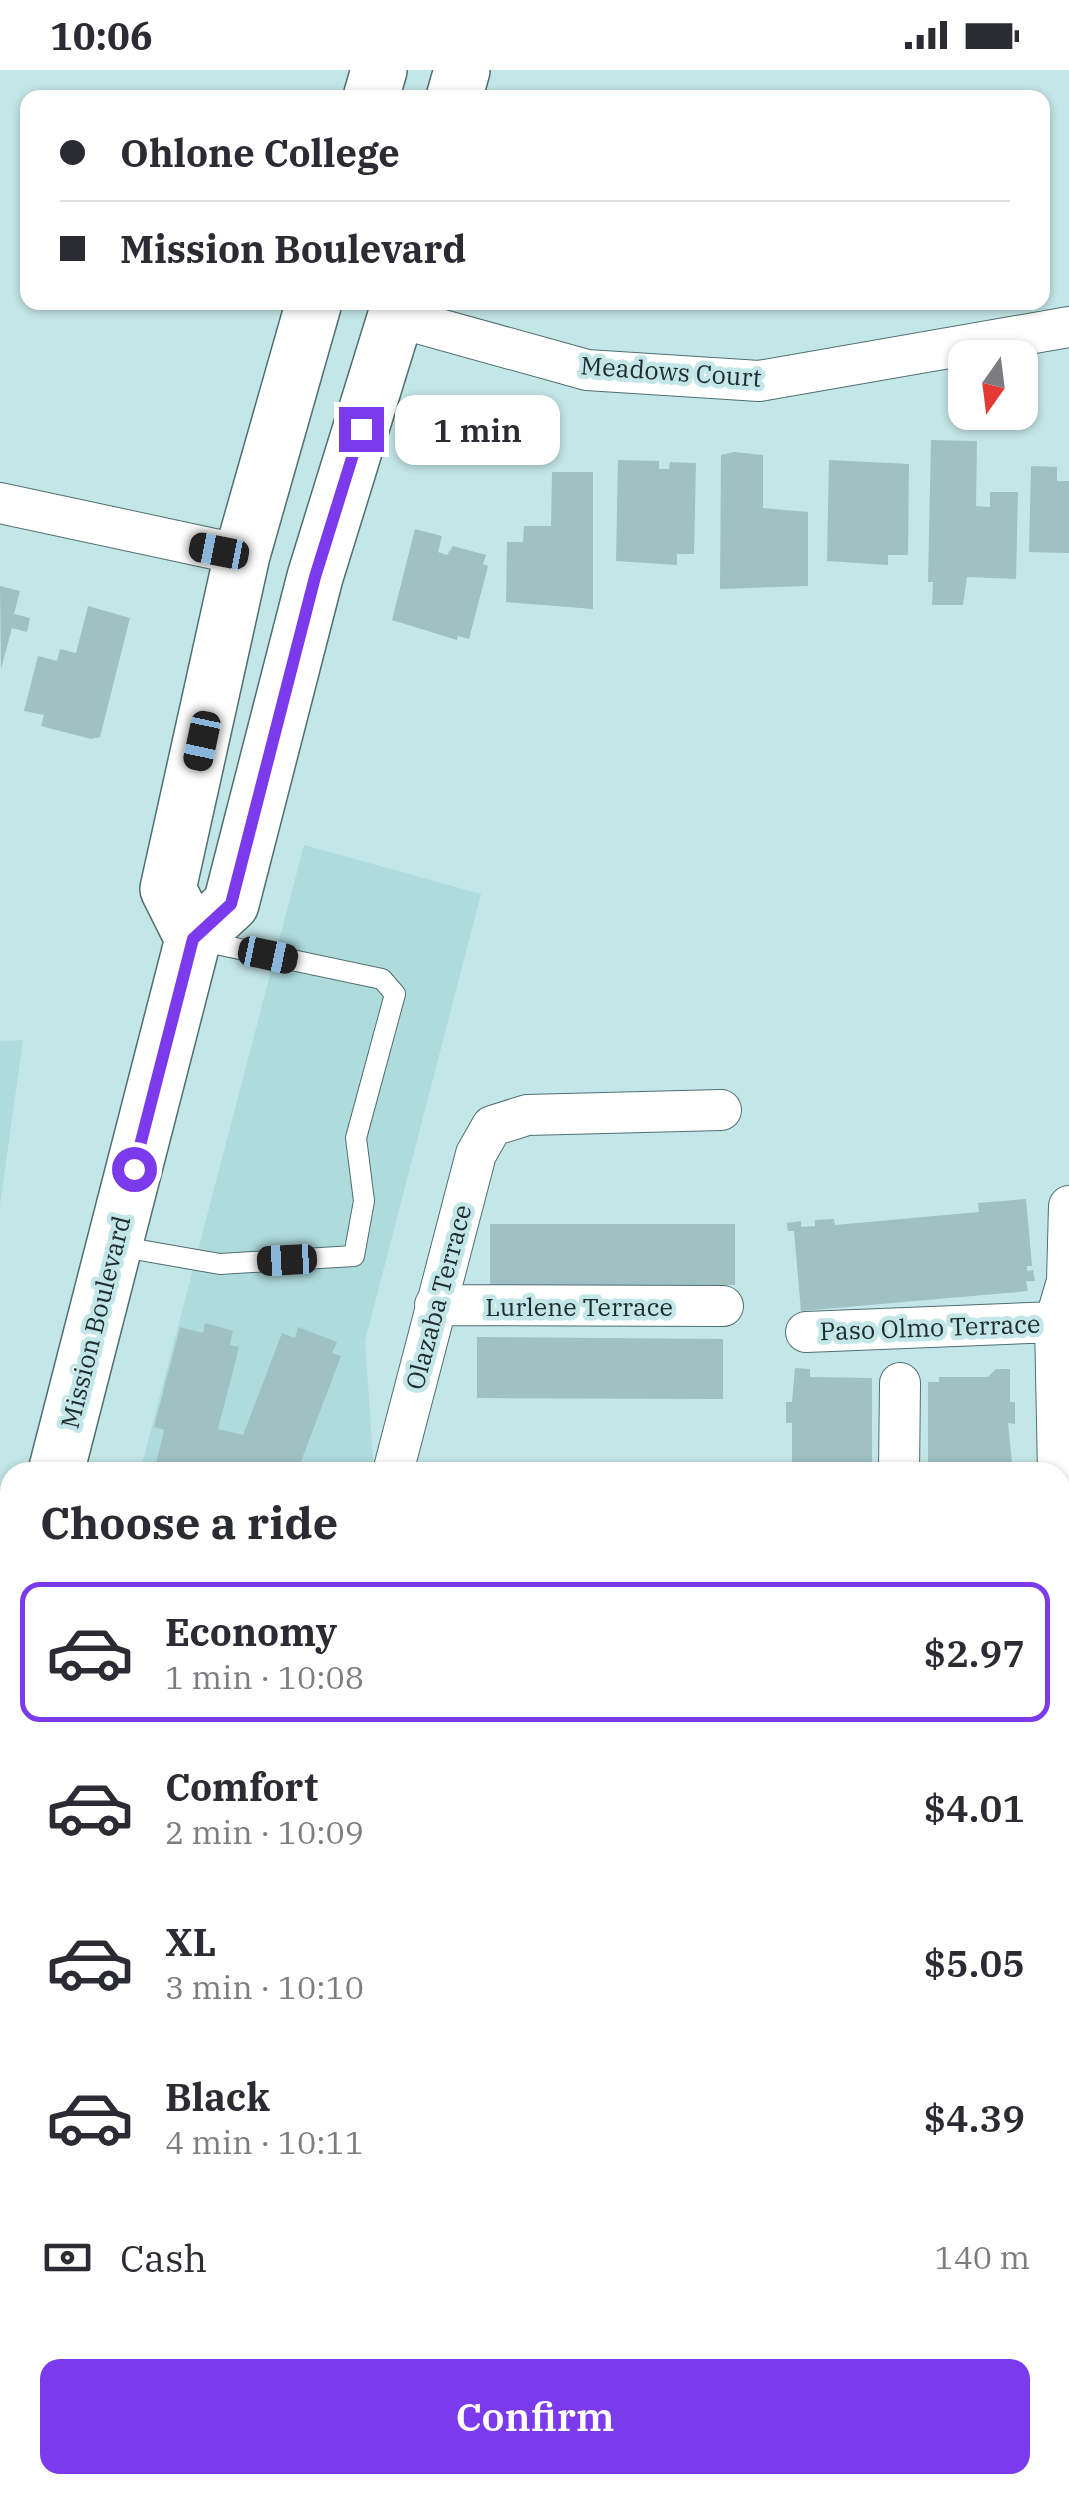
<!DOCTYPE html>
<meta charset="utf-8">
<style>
:root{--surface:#fff;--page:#f2f2f3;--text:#2b2b33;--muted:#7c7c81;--line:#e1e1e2;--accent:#7c3aed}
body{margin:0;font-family:"IBM Plex Serif",serif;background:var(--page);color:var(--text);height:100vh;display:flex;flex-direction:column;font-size:38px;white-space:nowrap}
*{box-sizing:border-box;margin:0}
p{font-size:32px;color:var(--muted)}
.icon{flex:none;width:55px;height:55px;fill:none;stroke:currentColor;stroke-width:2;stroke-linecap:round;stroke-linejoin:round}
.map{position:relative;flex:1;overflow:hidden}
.details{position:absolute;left:0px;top:1392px;width:1070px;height:1032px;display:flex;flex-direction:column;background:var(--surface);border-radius:30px 30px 0 0;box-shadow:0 2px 8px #0004}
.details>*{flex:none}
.top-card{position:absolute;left:20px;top:20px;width:1030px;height:220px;border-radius:20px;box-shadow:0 2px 8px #0004;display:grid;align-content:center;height:220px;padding:0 40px;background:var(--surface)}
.needle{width:65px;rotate:194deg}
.fabs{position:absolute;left:948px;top:270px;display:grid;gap:20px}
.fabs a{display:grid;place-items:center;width:90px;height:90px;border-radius:20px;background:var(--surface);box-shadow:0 2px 8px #0004;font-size:50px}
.end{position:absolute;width:45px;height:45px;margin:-22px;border:12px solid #7c3aed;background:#fff;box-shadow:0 0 0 5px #fff}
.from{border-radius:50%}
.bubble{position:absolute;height:70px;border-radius:20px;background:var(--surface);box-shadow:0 2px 8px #0004;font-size:32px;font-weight:600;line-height:70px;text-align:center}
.car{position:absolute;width:30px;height:60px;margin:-30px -15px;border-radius:12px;box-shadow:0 0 8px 2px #0007;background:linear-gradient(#222 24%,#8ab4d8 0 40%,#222 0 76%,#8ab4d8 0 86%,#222 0)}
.top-card b{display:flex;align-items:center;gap:35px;height:95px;font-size:38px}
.top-card b+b{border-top:2px solid var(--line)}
.top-card i{width:25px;height:25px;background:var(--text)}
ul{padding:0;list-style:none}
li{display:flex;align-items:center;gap:30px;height:140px;margin:0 20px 15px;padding:0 20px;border:5px solid transparent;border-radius:20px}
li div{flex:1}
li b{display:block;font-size:38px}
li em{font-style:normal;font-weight:600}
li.selected{border-color:var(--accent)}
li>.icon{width:90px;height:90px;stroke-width:1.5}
h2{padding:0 40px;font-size:45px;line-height:120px}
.pay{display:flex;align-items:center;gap:25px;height:110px;padding:0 40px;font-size:38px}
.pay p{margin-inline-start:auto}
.cta{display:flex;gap:20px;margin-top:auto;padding:20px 40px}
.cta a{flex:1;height:115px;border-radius:20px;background:var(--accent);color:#fff;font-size:40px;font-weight:600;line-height:115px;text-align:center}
.status{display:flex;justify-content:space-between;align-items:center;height:70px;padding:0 50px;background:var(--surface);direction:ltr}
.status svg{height:28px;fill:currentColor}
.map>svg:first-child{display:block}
.built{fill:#afdbdd}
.building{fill:#9fc1c3}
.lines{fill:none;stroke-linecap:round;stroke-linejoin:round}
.service-casing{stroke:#506f71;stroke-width:22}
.minor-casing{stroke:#506f71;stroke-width:42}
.primary-casing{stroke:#506f71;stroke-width:58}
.service{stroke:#fff;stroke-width:20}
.minor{stroke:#fff;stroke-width:40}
.primary{stroke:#fff;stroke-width:55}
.route{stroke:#7c3aed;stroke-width:12}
.labels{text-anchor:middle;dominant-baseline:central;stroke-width:9;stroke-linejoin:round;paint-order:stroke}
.street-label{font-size:25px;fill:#202d2e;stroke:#c3e6e8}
</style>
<div class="status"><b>10:06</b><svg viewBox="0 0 49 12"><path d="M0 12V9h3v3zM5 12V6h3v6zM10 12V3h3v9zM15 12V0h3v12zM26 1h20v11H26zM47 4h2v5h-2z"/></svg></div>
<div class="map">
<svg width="1069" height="2423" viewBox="0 0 1069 2423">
<rect width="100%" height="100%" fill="#c3e6e8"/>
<!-- built -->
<path class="built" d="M 304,775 L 481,824 L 365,1271 L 374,1402 L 140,1402 Z
M 23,970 L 0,1135 L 0,971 Z"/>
<!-- building -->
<path class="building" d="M 931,370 L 977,371 L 976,436 L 990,437 L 990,422 L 1018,422 L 1016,509 L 967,507 L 963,535 L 932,535 L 933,512 L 928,512 Z
M 734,382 L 763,385 L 763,438 L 808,442 L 808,516 L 720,519 L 721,385 Z
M 618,390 L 659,391 L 659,399 L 669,399 L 670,392 L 696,393 L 694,484 L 677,484 L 677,495 L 616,491 Z
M 829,390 L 909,394 L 908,485 L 888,485 L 888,495 L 827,491 Z
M 1031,396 L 1057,397 L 1057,411 L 1069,411 L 1069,483 L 1029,482 Z
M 552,402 L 593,402 L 593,539 L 506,532 L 507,472 L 523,472 L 524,456 L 551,456 Z
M 415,459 L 442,466 L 438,482 L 447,485 L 453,476 L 486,485 L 483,494 L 488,496 L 469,569 L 458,566 L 457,570 L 392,550 Z
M 0,516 L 20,521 L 14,544 L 30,548 L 27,562 L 12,558 L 1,599 Z
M 88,536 L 130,548 L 100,667 L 91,669 L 41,656 L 44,645 L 24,641 L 38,586 L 57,591 L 60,579 L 76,583 Z
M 1026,1129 L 1032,1196 L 1027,1196 L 1027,1201 L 1033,1200 L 1035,1211 L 1026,1211 L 1028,1221 L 801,1241 L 794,1161 L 788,1161 L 787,1153 L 801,1151 L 801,1157 L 815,1156 L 815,1150 L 834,1149 L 835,1155 L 979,1142 L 978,1133 Z
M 490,1154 L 735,1154 L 735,1215 L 490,1215 Z
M 205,1253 L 233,1261 L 230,1275 L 239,1277 L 218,1359 L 243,1365 L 282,1263 L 295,1268 L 298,1257 L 337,1272 L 332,1283 L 341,1286 L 297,1402 L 154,1402 L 164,1360 L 154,1357 L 180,1257 L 203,1263 Z
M 477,1267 L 723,1269 L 723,1329 L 477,1328 Z
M 795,1298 L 810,1299 L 810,1307 L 872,1308 L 872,1402 L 792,1402 L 792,1353 L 786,1353 L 786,1332 L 792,1332 Z
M 996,1299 L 1010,1299 L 1010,1332 L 1015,1332 L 1015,1354 L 1008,1353 L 1012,1392 L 1007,1392 L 1007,1402 L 928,1402 L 928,1312 L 939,1312 L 939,1307 L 988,1307 Z
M 437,1392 L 735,1394 L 735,1402 L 437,1402 Z
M 1060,1567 L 1069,1567 L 1069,1616 L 1060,1615 Z
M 1060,2151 L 1069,2151 L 1069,2247 L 1060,2247 Z
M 1060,2299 L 1069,2299 L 1069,2366 L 1060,2366 Z
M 753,2415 L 854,2416 L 854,2423 L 753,2423 Z
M 987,2415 L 1026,2415 L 1026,2423 L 987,2423 Z"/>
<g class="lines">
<defs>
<path id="service" d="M 117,1176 L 220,1194 L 354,1186 L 364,1131 L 356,1068 L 395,924 L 382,909 L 202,871"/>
<path id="minor" d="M 396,247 L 587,300 L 759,311 L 1069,257
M 0,433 L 242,485
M 435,1235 L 723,1236
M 806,1262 L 1055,1252
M 393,1402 L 476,1084 L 492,1056 L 527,1045 L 721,1040
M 899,1402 L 900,1313
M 1058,1402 L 1055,1252 L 1067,1211 L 1069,1136
M 1060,1491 L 1060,1513
M 1060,2040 L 1069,2041
M 0,2044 L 10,2044
M 650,2415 L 650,2423"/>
<path id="primary" d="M 371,28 L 379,0
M 454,28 L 462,0
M 193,869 L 168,819 L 242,485 L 314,232
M 56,1402 L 193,869 L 231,834 L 315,507 L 400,232
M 0,1640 L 10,1594"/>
</defs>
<!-- service casing -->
<use href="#service" class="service-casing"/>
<!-- minor casing -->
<use href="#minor" class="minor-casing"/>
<!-- primary casing -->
<use href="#primary" class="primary-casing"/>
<!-- service -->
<use href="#service" class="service"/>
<!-- minor -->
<use href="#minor" class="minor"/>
<!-- primary -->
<use href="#primary" class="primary"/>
</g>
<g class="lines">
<!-- route -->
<path class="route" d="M 134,1099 L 193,869 L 231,834 L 315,507 L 361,359"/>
</g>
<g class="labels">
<!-- street labels -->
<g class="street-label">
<text transform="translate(671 301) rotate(4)">Meadows Court</text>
<text transform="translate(438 1227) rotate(-75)">Olazaba Terrace</text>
<text x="579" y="1236">Lurlene Terrace</text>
<text transform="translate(95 1252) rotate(-76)">Mission Boulevard</text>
<text transform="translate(930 1257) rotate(-2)">Paso Olmo Terrace</text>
</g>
</g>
</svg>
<div class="fabs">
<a><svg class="needle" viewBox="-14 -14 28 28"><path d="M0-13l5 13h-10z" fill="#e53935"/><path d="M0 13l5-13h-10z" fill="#7c7c81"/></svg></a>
</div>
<i class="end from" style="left:134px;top:1099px"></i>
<i class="end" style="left:361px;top:359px"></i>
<div class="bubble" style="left:395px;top:325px;width:165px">1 min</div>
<i class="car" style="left:219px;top:481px;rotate:281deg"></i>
<i class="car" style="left:202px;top:671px;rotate:192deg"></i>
<i class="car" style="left:268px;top:885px;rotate:102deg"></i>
<i class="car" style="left:287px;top:1190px;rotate:267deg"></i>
<div class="top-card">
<b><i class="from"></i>Ohlone College</b>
<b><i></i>Mission Boulevard</b>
</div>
<section class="details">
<h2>Choose a ride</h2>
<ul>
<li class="selected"><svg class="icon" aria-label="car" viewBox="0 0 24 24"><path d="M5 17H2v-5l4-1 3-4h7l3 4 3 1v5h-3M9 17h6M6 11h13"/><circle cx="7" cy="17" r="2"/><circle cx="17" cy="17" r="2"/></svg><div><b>Economy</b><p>1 min · 10:08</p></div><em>$2.97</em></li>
<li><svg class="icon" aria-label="car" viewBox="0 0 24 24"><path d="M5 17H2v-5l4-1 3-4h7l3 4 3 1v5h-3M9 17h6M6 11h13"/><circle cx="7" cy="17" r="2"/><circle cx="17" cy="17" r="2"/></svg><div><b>Comfort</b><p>2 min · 10:09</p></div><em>$4.01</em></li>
<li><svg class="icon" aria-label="car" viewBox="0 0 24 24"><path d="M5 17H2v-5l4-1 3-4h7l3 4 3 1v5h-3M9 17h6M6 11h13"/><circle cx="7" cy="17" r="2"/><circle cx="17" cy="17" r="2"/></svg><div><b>XL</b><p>3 min · 10:10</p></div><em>$5.05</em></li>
<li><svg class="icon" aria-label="car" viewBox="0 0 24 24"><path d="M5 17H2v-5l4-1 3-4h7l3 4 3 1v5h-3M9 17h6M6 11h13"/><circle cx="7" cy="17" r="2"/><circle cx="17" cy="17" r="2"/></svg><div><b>Black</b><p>4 min · 10:11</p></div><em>$4.39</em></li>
</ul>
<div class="pay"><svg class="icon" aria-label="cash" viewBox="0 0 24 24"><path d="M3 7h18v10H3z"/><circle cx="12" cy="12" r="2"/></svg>Cash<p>140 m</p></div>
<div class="cta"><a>Confirm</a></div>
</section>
</div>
